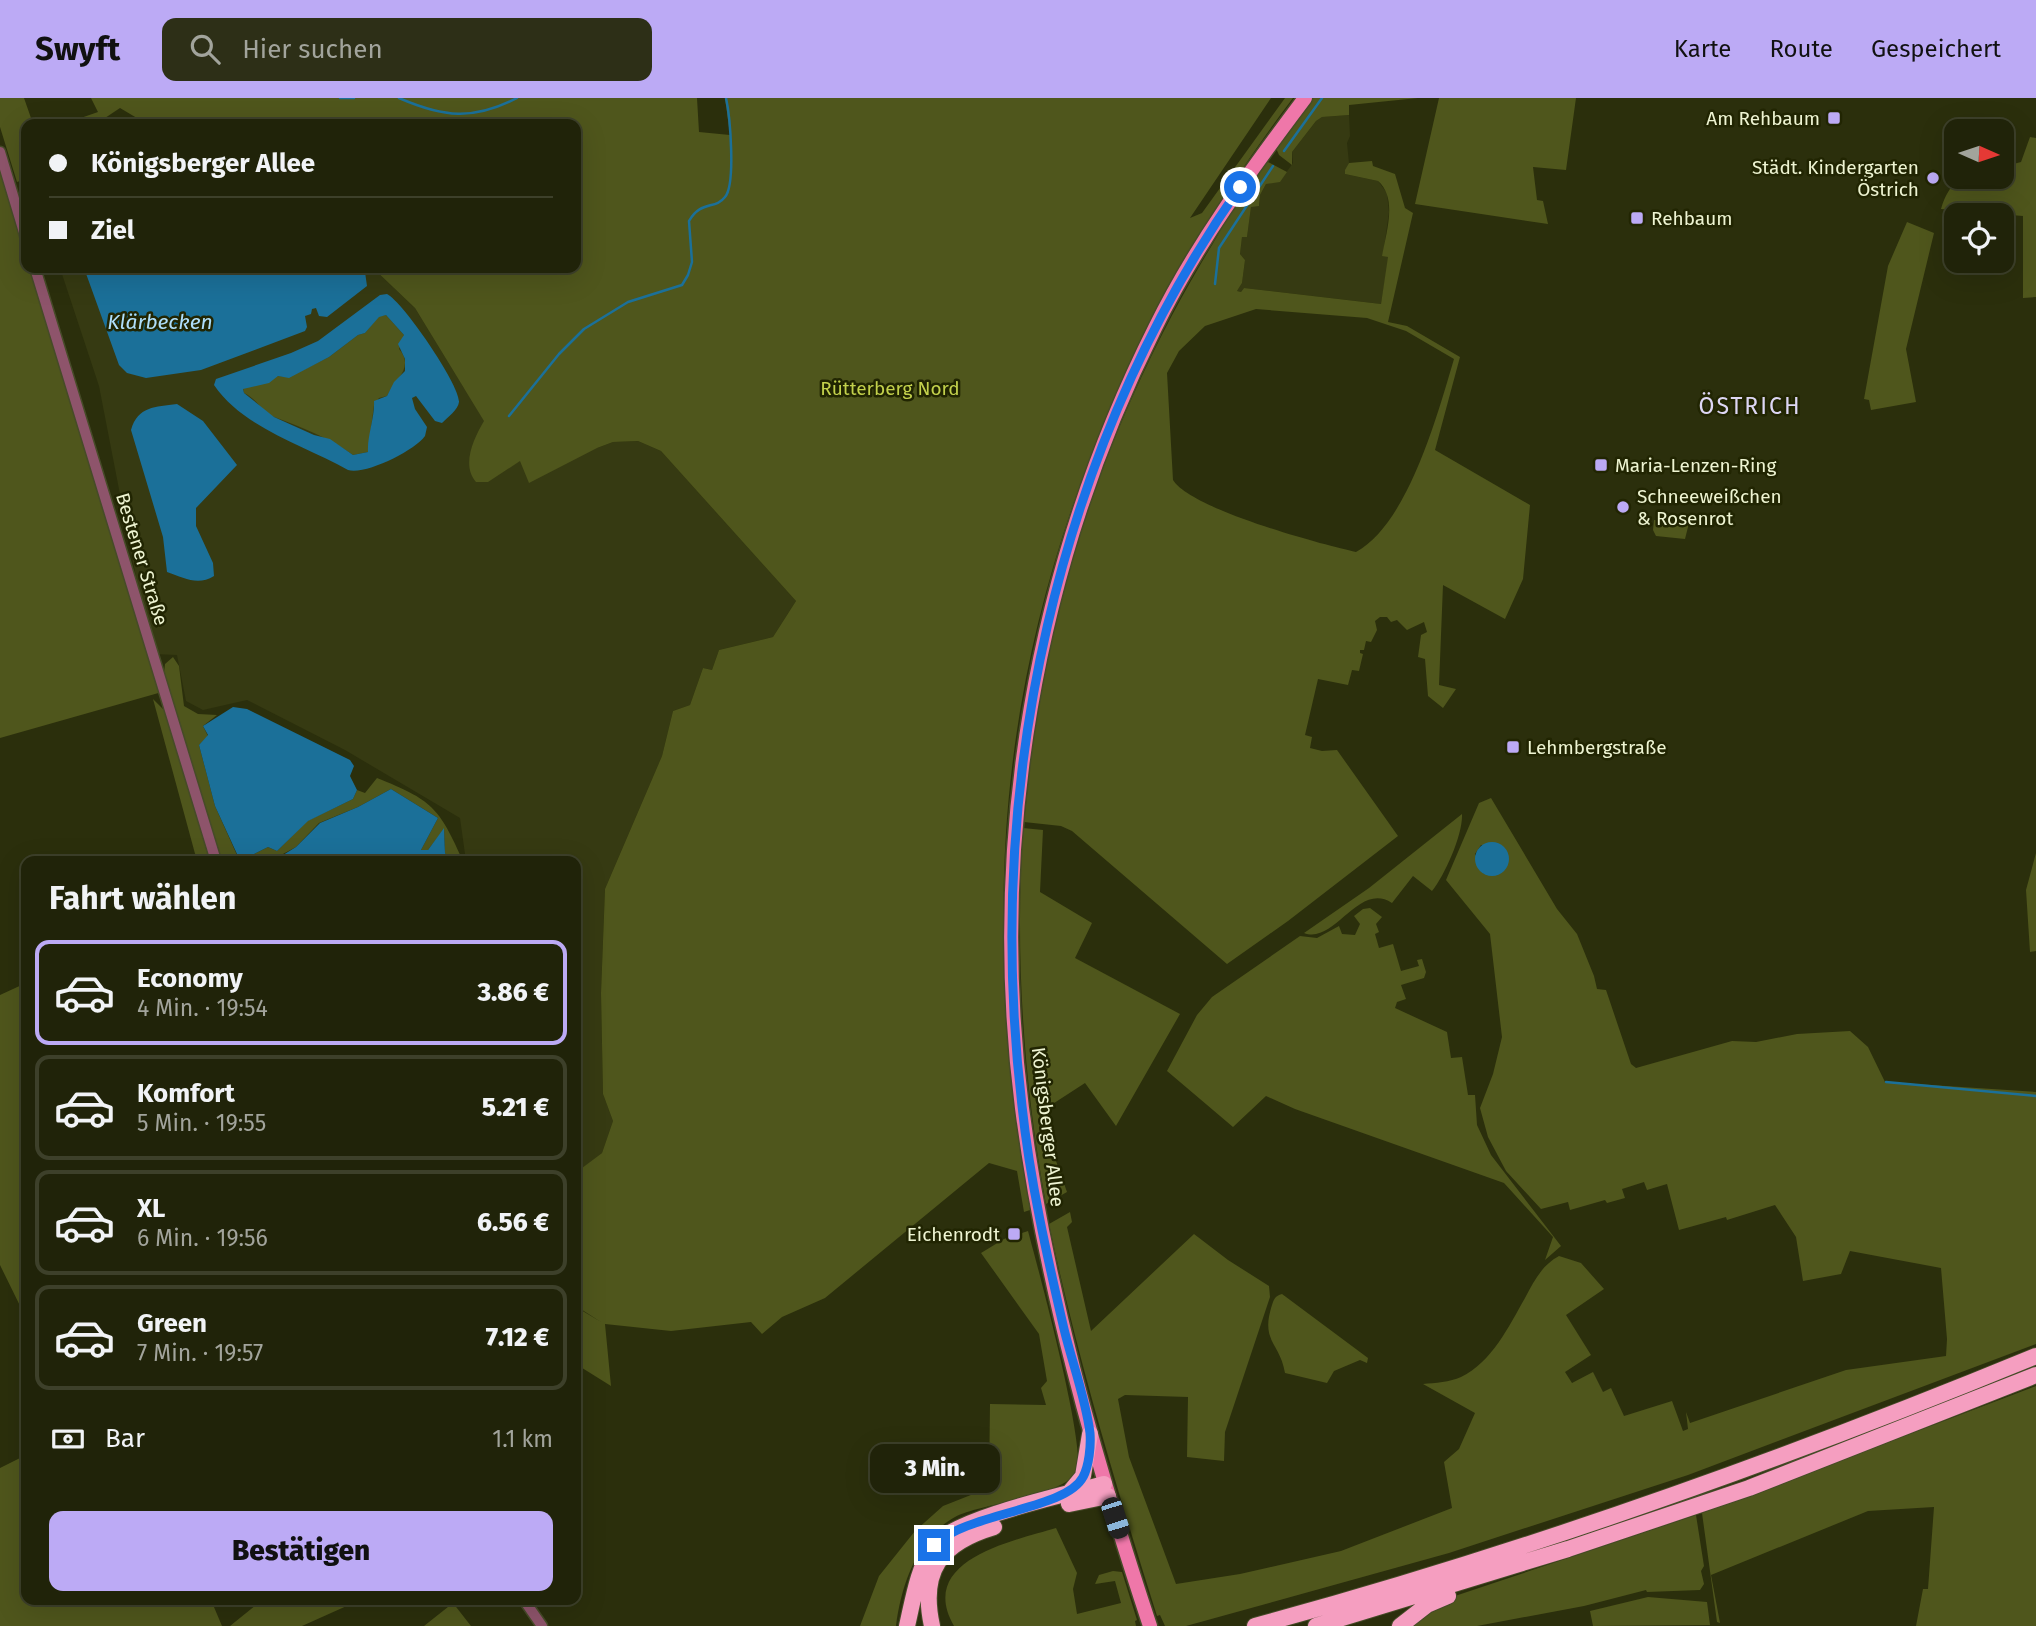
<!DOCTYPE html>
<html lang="de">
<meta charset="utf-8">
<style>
:root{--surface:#202309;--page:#2d2f17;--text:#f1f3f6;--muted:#a2a49c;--line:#3d402a;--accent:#bcaaf5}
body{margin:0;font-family:"Fira Sans",sans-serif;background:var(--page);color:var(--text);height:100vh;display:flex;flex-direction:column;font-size:26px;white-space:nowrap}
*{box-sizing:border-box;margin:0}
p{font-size:23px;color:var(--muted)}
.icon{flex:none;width:38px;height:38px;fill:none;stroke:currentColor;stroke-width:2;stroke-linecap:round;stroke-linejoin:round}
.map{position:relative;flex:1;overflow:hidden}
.sheet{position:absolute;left:21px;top:758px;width:560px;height:749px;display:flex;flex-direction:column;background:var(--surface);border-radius:14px;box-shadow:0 7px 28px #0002,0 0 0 2px var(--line)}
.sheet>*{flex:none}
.banner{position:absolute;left:21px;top:21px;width:560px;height:154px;border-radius:14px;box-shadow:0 7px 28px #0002,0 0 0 2px var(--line);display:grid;align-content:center;height:154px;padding:0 28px;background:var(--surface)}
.needle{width:46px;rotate:93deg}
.fabs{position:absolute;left:1944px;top:21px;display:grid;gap:14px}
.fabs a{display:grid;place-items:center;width:70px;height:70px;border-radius:14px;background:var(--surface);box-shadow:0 7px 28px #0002,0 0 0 2px var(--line);font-size:35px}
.end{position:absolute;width:32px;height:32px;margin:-16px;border:9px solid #1a73e8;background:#fff;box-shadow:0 0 0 4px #fff}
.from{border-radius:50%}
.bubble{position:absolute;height:49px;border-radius:14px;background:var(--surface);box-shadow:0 7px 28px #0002,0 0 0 2px var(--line);font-size:23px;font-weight:800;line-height:49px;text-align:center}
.car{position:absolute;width:21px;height:42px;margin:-21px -10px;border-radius:9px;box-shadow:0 0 5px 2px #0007;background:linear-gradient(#222 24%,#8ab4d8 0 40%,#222 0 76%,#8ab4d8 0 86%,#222 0)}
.banner b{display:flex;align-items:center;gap:24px;height:66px;font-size:26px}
.banner b+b{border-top:2px solid var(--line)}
.banner i{width:18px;height:18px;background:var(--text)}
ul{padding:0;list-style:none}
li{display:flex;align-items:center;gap:21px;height:105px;margin:0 14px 10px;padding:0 14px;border:4px solid var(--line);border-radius:14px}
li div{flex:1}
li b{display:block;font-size:26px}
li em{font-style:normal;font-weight:800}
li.selected{border-color:var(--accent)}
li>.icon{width:63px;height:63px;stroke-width:1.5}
h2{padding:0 28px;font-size:32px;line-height:84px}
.pay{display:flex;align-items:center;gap:18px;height:77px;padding:0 28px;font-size:26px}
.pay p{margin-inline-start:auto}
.action{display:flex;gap:14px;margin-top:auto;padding:14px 28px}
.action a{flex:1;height:80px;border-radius:14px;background:var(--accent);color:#111;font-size:28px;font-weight:800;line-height:80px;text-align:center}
header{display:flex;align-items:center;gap:42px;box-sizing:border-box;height:98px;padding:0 35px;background:var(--accent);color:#111}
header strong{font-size:33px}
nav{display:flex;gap:38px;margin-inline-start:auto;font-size:24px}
.search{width:490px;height:63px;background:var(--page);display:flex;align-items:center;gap:18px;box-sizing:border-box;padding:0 24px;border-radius:14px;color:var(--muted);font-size:26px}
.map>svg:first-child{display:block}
.built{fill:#363a12}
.green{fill:#4f561c;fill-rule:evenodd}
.water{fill:#1b7099;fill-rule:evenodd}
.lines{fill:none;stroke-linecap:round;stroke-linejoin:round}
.stream{stroke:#1b7099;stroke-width:2.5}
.minor-casing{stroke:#464b28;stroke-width:13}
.major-casing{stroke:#464b28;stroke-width:17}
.highway-casing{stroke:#464b28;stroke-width:18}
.minor{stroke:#8e546b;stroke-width:10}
.major{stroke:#ef77a9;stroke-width:14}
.highway{stroke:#f59ec0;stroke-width:16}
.route{stroke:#1a73e8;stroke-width:9}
.poi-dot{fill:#bcaaf5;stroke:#212502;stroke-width:2.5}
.labels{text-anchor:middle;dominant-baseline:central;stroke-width:5;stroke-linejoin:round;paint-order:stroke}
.poi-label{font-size:19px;fill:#eef4d2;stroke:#212502;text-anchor:start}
.park-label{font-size:19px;fill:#c3d14c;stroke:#212502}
.street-label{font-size:19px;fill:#eef4d2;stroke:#212502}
.water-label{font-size:21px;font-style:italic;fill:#afdefa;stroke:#212502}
.quarter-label{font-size:23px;letter-spacing:2px;fill:#ddd6f4;stroke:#212502}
</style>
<header>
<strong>Swyft</strong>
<div class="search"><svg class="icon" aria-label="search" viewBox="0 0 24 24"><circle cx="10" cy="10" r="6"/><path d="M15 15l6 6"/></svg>Hier suchen</div>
<nav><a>Karte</a><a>Route</a><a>Gespeichert</a></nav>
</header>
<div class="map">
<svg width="2036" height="1528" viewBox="0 0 2036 1528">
<rect width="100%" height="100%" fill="#2b2f0c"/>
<!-- built -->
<path class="built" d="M 1349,17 L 1350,38 L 1347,45 L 1349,65 L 1345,76 L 1378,83 L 1387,95 L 1389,114 L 1383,157 L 1389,159 L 1381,206 L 1244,190 L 1241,194 L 1237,193 L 1242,185 L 1245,162 L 1240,156 L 1242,139 L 1247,139 L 1251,108 L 1259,108 L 1260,97 L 1266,86 L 1280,83 L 1293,65 L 1292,54 L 1316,23 L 1322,19 Z
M 60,170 L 373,170 L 415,210 L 464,290 L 597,350 L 613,344 L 638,343 L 661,353 L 796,503 L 773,539 L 719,552 L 712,572 L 703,570 L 690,607 L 673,613 L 662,658 L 605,791 L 601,895 L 603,996 L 613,1023 L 602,1055 L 579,1073 L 576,1015 L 576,763 L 466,763 L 460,720 L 345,652 L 247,602 L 203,612 L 186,603 L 177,557 L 154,556 L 143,515 L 99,288 Z"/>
<!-- green -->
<path class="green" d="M 0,0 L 24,0 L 31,20 L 75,22 L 98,14 L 91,0 L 697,0 L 699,34 L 730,37 L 725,0 L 1271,0 L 1190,120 L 1202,115 L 1285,0 L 1293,0 C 1132,213 1023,466 1006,735 C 998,861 1009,987 1030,1112 L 1024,1114 L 1017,1073 L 989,1065 L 825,1200 L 782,1219 L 762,1236 L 751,1224 L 671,1233 L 605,1226 L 611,1288 L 579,1268 L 576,1277 L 576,1209 L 601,1224 L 576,1208 L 583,1127 L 579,1084 L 579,1151 L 576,1199 L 576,1036 L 578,1073 L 602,1055 L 613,1023 L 603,996 L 601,895 L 605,791 L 662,658 L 673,613 L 690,607 L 703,570 L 712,572 L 719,552 L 773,539 L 796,503 L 661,353 L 638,343 L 613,344 L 597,350 L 529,385 L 520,363 L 488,384 L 476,384 C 461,367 474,340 484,323 L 415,210 L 373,170 L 576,170 L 576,26 L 147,26 L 120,10 L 96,26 L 26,26 L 26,81 L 17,84 L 0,29 Z
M 1313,0 L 1418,0 L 1349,7 L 1349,17 L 1322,19 L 1316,23 L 1292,54 L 1292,67 L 1279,57 L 1276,50 Z
M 1439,0 L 1576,0 L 1566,72 L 1533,69 L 1537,102 L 1543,103 L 1548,126 L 1415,106 Z
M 2030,39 L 2036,40 L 2036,199 L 2023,200 L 2023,118 L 1941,111 C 1952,74 1969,79 2002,79 L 2002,69 L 2021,64 Z
M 1372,63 L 1373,68 L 1395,76 L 1405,110 L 1413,115 L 1388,224 L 1407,228 L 1460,259 L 1435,352 L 1530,407 L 1523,481 L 1505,521 L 1443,487 L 1439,587 L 1456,591 L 1443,610 L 1428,598 L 1425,561 L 1418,559 L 1421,537 L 1427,534 L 1424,524 L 1407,532 L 1397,522 L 1391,524 L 1387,519 L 1380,519 L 1375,523 L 1377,532 L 1371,544 L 1366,543 L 1364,552 L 1360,552 L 1360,555 L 1363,556 L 1359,573 L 1352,572 L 1348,587 L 1318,581 L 1305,637 L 1312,639 L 1310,650 L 1322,653 L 1337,652 L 1398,738 L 1288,823 L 1227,866 L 1072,733 L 1061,728 L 1024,724 C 1028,692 1030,660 1035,628 C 1061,459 1123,293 1212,147 C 1224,127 1251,75 1268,64 L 1287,74 L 1280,84 L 1266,86 L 1260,97 L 1259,108 L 1251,109 L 1247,139 L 1242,139 L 1240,156 L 1245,162 L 1242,185 L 1237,193 L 1241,194 L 1244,190 L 1381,206 L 1388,159 L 1382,158 C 1386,135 1398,100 1378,83 L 1345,76 L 1345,72 L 1349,65 ZM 1256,211 L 1367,220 L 1406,233 L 1454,261 C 1438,315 1408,426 1356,454 C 1319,446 1191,411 1173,382 L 1167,275 L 1179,253 L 1205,228 Z
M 0,65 L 26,151 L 26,170 L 32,170 L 162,594 L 0,640 Z
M 1907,124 L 1934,135 L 1906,251 L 1916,304 L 1871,312 L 1869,302 L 1864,301 L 1888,168 Z
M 386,217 L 404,237 L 399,251 C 415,269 395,282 387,298 L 379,300 L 374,307 L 368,354 L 353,357 C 330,340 301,329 274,319 C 262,314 257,301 244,295 L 243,290 L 278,278 L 289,279 L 329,259 L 358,237 L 365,235 L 379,218 Z
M 1654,422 L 1689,425 L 1685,441 L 1656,438 L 1653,432 Z
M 173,559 L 179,568 L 184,608 L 198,616 L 217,617 L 203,628 L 208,638 L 199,647 L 215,708 L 237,757 L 246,760 L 268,749 L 277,753 L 307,723 L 353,701 L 357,692 L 365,695 L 377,680 C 432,702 439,709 463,763 L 451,763 L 445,755 L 444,731 L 428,752 L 421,752 L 438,720 L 391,691 L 358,709 L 319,725 L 296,749 L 283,756 L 280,763 L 217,763 L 164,575 L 165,566 Z
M 153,601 L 164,612 L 210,763 L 197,763 Z
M 1491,700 L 1557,811 L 1577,836 L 1594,878 L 1597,891 L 1606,892 L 1631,966 L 1636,970 L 1732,943 L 1756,944 L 1797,936 L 1850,933 L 1868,949 L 1885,984 L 2036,994 L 2036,1246 L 1688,1377 L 1449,1455 L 1186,1528 L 1165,1528 L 1160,1517 L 1157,1518 C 1116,1388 1077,1259 1049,1126 L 1070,1114 L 1072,1124 L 1067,1129 L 1091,1233 L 1194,1136 L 1228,1162 L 1269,1188 L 1270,1199 L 1225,1334 L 1224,1363 L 1187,1359 L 1188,1299 L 1125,1297 L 1118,1301 L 1129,1359 L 1176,1486 L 1240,1476 L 1341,1453 L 1452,1410 L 1444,1364 L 1459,1351 L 1475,1315 L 1423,1286 C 1435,1285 1450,1284 1461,1279 C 1492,1264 1509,1228 1525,1200 C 1534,1183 1542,1167 1559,1158 L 1581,1165 L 1604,1191 L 1566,1217 L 1591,1257 L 1565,1274 L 1572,1285 L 1593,1274 L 1603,1294 L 1611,1290 L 1624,1318 L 1672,1303 L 1683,1333 L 1688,1331 L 1686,1314 L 1690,1325 L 1846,1272 L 1946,1258 L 1947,1241 L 1941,1170 L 1850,1153 L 1841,1176 L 1803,1183 L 1796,1139 L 1775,1107 L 1727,1122 L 1726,1119 L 1679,1132 L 1667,1086 L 1647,1092 L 1644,1084 L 1622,1091 L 1625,1100 L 1607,1105 L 1605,1102 L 1570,1112 L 1568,1104 L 1541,1111 L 1506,1073 L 1488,1039 L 1480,1010 L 1493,976 L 1502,939 L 1490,836 L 1446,782 L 1479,705 ZM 1481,747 L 1501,748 L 1507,756 L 1497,776 L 1484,776 L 1475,756 Z
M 1462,716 C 1463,736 1445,777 1432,793 L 1413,778 L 1392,805 C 1358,783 1335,847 1304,835 L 1369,790 Z
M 1023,730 L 1043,732 L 1040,794 L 1092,825 L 1075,860 L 1180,916 L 1116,1028 L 1085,985 L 1048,1009 L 1056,1063 L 1067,1094 L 1046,1106 C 1023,982 1015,856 1023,730 Z
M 2036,755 L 2036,853 L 2030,854 L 2026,792 Z
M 1370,810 L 1382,819 L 1376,826 L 1379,834 L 1375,836 L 1379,850 L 1393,846 L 1401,873 L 1419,868 L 1417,862 L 1422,861 L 1426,874 L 1424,880 L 1401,887 L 1406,901 L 1397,904 L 1395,910 L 1447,934 L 1451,960 L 1462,959 L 1468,997 L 1475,997 L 1477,1027 L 1491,1057 L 1561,1148 L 1545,1162 L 1553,1139 L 1504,1085 L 1295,1011 L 1266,998 L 1233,1029 L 1167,973 L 1197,917 L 1212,899 L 1300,838 L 1317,840 L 1339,828 L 1342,836 L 1355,837 L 1360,826 L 1354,818 L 1363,811 Z
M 26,885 L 26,1220 L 0,1167 L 0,897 Z
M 1028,1133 C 1038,1170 1086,1347 1077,1372 C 1066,1399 980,1405 955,1419 C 917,1440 901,1488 896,1528 L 860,1528 L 879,1478 L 915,1433 L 943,1408 L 986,1391 L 989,1387 L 990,1306 L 1046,1307 L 1041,1290 L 1047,1283 L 1039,1236 L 981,1155 L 1004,1141 Z
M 1282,1196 L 1368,1260 L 1367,1265 L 1360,1262 L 1334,1273 L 1327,1285 L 1285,1275 C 1280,1244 1260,1244 1272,1207 C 1274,1201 1275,1198 1282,1196 Z
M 2036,1288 L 2036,1528 L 1916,1528 L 1923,1491 L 1928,1491 L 1934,1409 L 1868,1413 L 1711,1477 L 1720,1525 L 1717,1524 L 1702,1415 Z
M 26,1357 L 26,1502 L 211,1502 L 222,1528 L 0,1528 L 0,1370 Z
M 1696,1417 L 1704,1468 L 1701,1473 L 1704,1486 L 1700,1492 L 1647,1494 L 1646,1492 L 1584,1508 L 1477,1528 L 1405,1528 L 1452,1499 Z
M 1056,1430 L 1077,1475 L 1073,1491 L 1077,1516 L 1121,1505 L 1115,1483 L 1095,1486 L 1099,1477 L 1113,1473 L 1122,1474 L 1137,1522 L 1135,1523 L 1136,1528 L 954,1528 C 916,1462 1013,1443 1056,1430 Z
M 1648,1499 L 1707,1504 L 1710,1527 L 1593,1528 L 1590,1513 Z
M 262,1502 L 360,1502 L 302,1528 L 230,1528 Z
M 453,1505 L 471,1528 L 424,1528 Z"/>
<!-- water -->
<path class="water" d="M 84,170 L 360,170 L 365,174 L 367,188 L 327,219 L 319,218 L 316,210 L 312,211 L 311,216 L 305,218 L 307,229 L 305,233 L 201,272 L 146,280 L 127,275 L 119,267 Z
M 387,196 C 403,204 460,287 459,304 C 458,312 448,319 442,325 L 435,323 L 416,298 L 412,300 L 415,311 L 427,329 L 425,338 C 414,353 366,377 348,372 C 304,347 243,330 214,287 L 216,281 L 291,255 L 318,243 L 380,197 ZM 386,217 L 404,237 L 398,246 L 405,261 L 405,273 L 394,284 L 387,298 L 374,303 C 375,319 367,338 368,354 L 353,357 L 330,341 L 314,337 L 274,319 L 244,295 L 243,291 L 269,285 L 278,278 L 289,280 L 329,259 L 358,237 L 365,235 L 379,219 Z
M 177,306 L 203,323 L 237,367 L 196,410 L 196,428 L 213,465 L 214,478 C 198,488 184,480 167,474 L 163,439 L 131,332 C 138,308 155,309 177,306 Z
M 233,609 L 247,611 L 350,662 L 354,668 L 350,678 L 357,692 L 353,701 L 308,723 L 277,753 L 268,749 L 246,760 L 237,756 L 215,708 L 199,647 L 208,637 L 203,628 Z
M 391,691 L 438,720 L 421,752 L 428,752 L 444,730 L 445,755 L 451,763 L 280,763 L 283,757 L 296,749 L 320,725 L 358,709 Z
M1475 761a17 17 0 1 1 34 0a17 17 0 1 1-34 0Z"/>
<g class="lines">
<!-- stream -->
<path class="stream" d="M 340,0 L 354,0
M 399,0 C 443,19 473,23 517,0
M 1284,53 L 1322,0
M 1215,186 L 1219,150 L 1273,68
M 509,318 L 559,256 L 584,231 L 628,204 L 682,187 L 688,177 L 692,164 L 689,123 C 701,102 715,112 725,99 C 736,86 730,18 726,0
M 1886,984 L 2036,998
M 576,1202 L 580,1151 L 579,1081"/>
<defs>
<path id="minor" d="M 0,54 L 26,141
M 35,170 L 216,763
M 524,1502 L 542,1528"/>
<path id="major" d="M 1150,1528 C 1094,1359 1045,1186 1022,1010 C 988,743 1035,470 1155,230 C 1195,148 1250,73 1305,0"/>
<path id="highway" d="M 1068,1396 L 1083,1378 L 1090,1336
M 1069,1406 L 1108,1398
M 907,1528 C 913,1502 918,1469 934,1447 C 955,1420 1068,1396 1104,1386
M 932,1528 C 920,1473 940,1445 994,1429
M 1255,1528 C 1521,1456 1781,1363 2036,1258
M 1316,1528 L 1568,1451 L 1749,1390 L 2036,1277
M 1400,1528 L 1427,1507 L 1448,1498"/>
</defs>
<!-- minor casing -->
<use href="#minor" class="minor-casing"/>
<!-- major casing -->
<use href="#major" class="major-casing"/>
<!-- highway casing -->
<use href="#highway" class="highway-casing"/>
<!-- minor -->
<use href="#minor" class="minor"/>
<!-- major -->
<use href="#major" class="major"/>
<!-- highway -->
<use href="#highway" class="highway"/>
</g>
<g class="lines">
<!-- route -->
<path class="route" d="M 934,1447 C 968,1414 1066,1412 1083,1379 C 1089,1368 1091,1348 1090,1335 C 1086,1302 1072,1264 1064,1231 C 1047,1158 1030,1083 1022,1008 C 984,688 1055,354 1240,89"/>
</g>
<!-- markers -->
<g class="poi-dot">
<rect x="1827" y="13" width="14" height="14" rx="3.5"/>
<circle cx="1933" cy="80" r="7"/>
<rect x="1630" y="113" width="14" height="14" rx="3.5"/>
<rect x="1594" y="360" width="14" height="14" rx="3.5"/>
<circle cx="1623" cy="409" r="7"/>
<rect x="1506" y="642" width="14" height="14" rx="3.5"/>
<rect x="1007" y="1129" width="14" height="14" rx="3.5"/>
</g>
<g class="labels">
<!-- poi labels -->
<g class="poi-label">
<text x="1820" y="20" text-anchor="end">Am Rehbaum</text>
<text x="1919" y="69" text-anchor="end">Städt. Kindergarten<tspan x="1919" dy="22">Östrich</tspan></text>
<text x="1651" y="120">Rehbaum</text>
<text x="1615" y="367">Maria-Lenzen-Ring</text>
<text x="1637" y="398">Schneeweißchen<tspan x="1637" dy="22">&amp; Rosenrot</tspan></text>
<text x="1527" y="649">Lehmbergstraße</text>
<text x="1000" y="1136" text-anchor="end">Eichenrodt</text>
</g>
<!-- park labels -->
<g class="park-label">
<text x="890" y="290">Rütterberg Nord</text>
</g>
<!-- street labels -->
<g class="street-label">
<text transform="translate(142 461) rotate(73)">Bestener Straße</text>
<text transform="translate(1048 1029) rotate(83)">Königsberger Allee</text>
</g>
<!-- water labels -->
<g class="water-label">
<text x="160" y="224">Klärbecken</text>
</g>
<!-- quarter labels -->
<g class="quarter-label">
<text x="1750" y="308">ÖSTRICH</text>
</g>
</g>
</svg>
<div class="fabs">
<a><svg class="needle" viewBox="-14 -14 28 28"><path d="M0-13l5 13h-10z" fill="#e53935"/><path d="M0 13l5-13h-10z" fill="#a2a49c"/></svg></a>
<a><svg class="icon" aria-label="locate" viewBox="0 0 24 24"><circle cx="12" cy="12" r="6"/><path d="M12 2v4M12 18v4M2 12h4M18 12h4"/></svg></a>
</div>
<i class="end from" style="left:1240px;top:89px"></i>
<i class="end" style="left:934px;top:1447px"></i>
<div class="bubble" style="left:870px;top:1346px;width:130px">3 Min.</div>
<i class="car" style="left:1115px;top:1420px;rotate:162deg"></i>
<div class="banner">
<b><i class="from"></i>Königsberger Allee</b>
<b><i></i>Ziel</b>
</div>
<section class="sheet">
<h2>Fahrt wählen</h2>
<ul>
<li class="selected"><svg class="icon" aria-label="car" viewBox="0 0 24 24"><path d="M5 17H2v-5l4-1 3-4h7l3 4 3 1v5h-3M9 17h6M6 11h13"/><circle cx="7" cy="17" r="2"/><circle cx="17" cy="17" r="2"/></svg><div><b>Economy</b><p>4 Min. · 19:54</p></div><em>3.86 €</em></li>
<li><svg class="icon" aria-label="car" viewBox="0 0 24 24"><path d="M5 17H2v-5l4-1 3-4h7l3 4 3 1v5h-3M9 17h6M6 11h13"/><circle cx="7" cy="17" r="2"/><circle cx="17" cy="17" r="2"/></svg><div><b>Komfort</b><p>5 Min. · 19:55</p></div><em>5.21 €</em></li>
<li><svg class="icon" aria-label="car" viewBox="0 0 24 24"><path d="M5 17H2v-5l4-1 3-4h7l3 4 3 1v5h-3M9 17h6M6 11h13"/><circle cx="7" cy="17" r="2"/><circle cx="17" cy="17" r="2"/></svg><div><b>XL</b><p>6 Min. · 19:56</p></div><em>6.56 €</em></li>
<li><svg class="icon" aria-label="car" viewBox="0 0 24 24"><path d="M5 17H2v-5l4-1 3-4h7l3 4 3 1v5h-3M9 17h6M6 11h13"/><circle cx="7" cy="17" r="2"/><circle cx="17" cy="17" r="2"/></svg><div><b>Green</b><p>7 Min. · 19:57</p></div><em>7.12 €</em></li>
</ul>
<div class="pay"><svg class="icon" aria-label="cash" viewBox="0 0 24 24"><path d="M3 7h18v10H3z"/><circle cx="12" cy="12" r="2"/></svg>Bar<p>1.1 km</p></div>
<div class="action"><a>Bestätigen</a></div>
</section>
</div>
